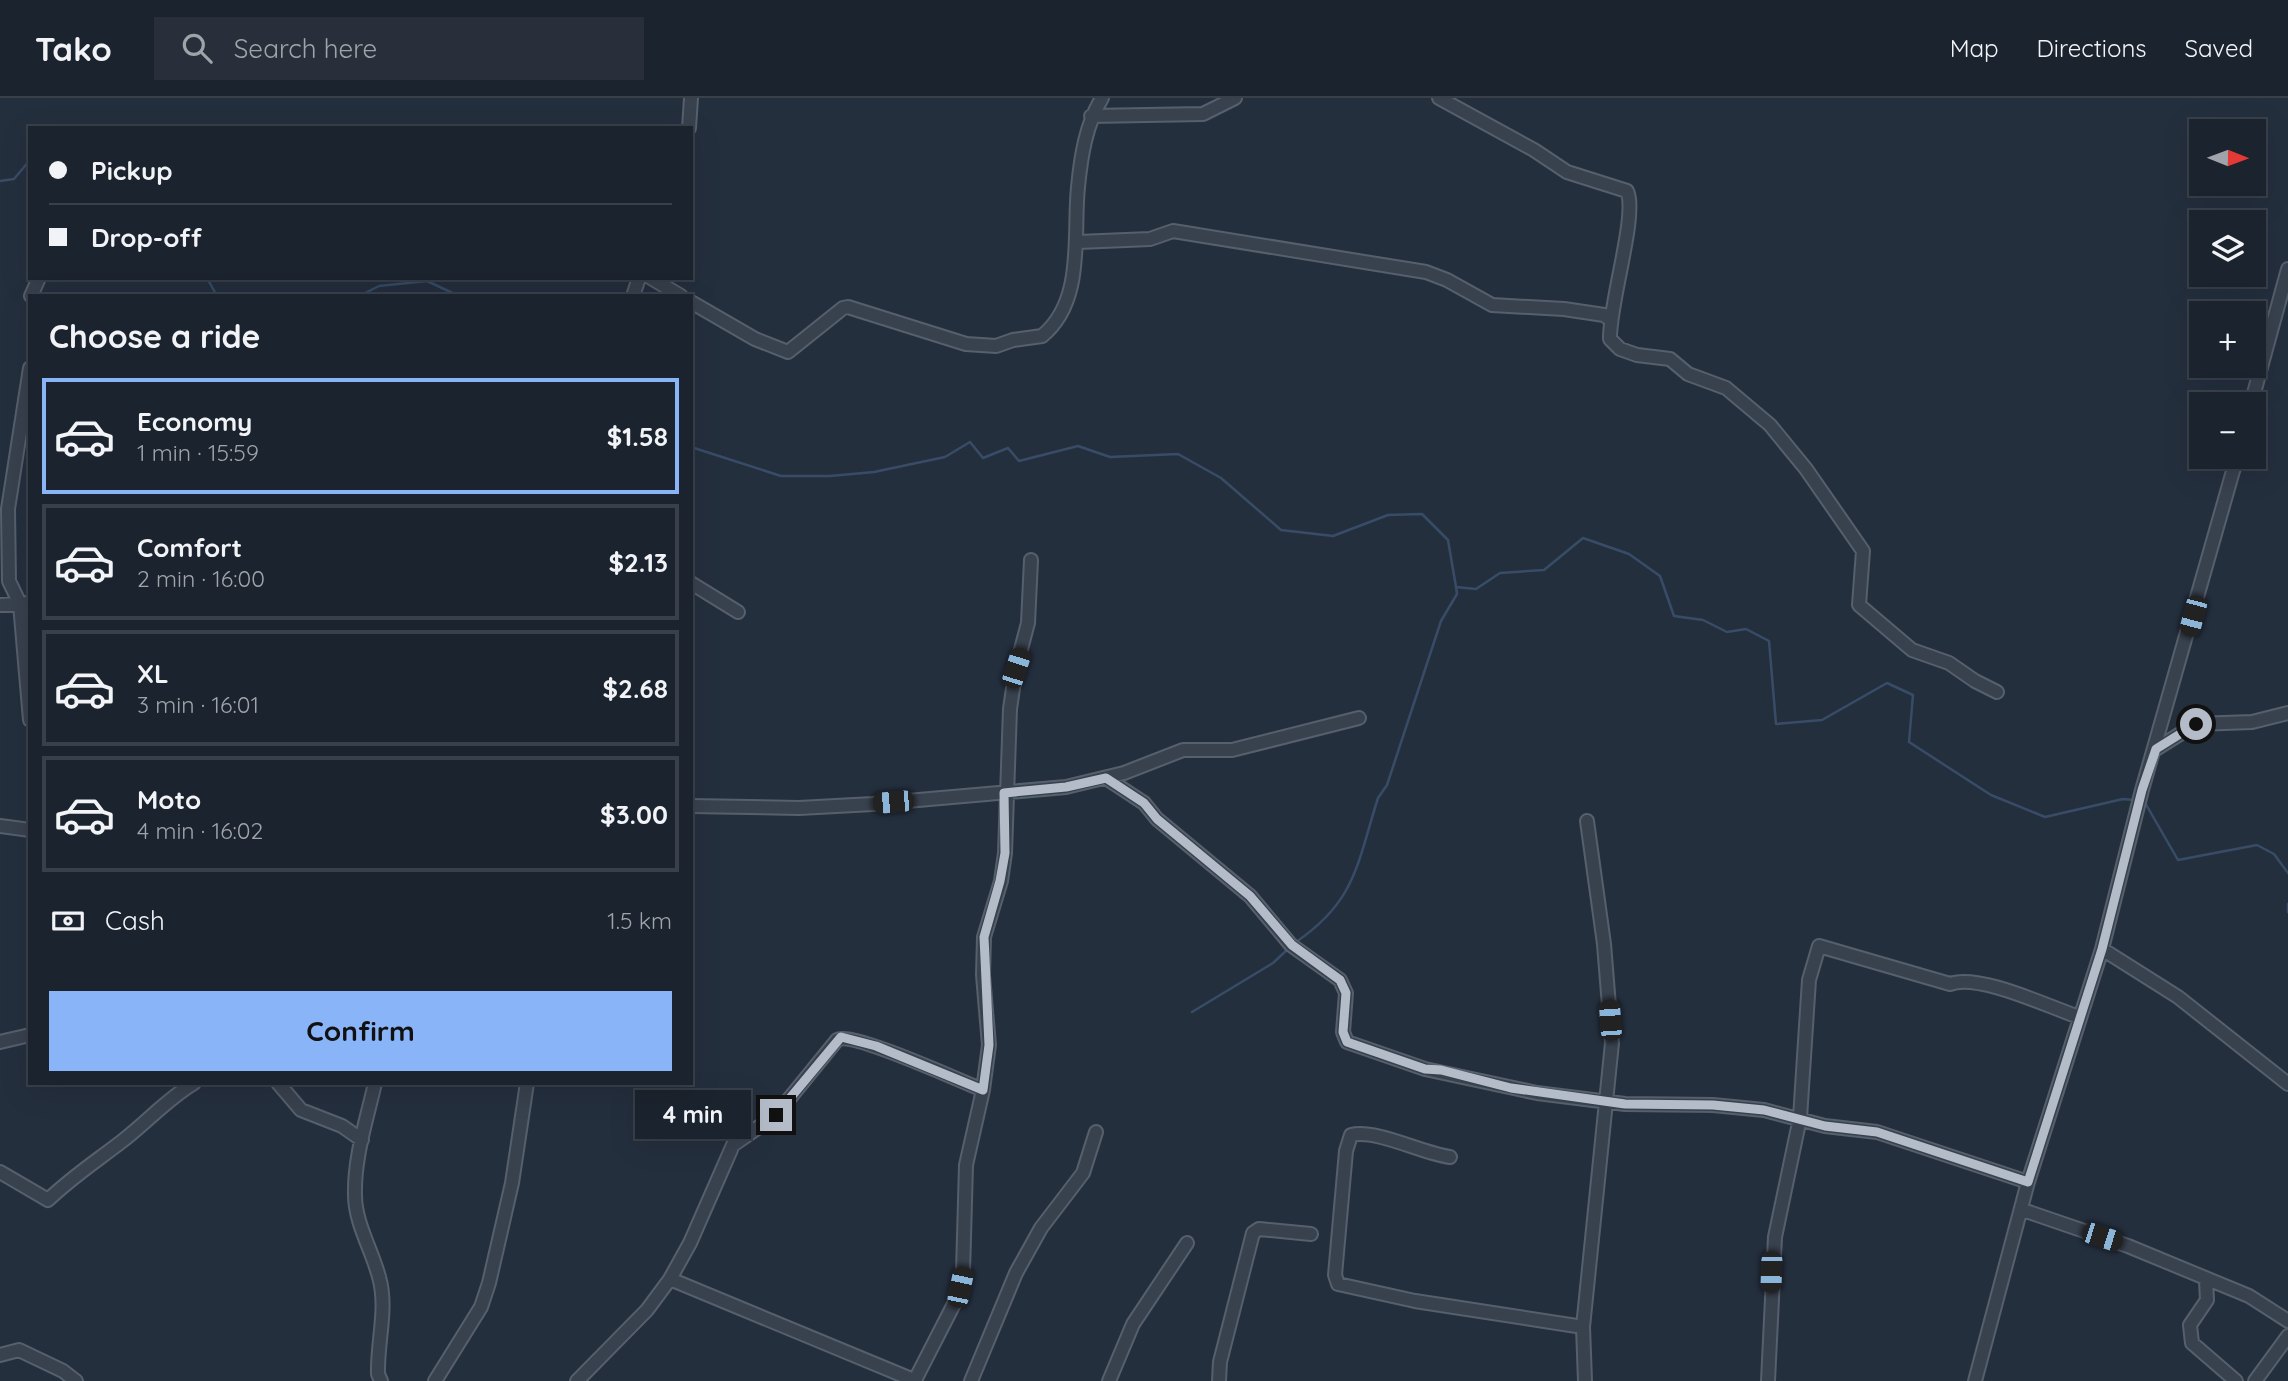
<!DOCTYPE html>
<meta charset="utf-8">
<style>
:root{--surface:#1b232e;--page:#282f3a;--text:#f1f3f6;--muted:#a0a4aa;--line:#39404a;--accent:#8ab4f8}
body{margin:0;font-family:Quicksand,sans-serif;background:var(--page);color:var(--text);height:100vh;display:flex;flex-direction:column;font-size:26px;white-space:nowrap}
*{box-sizing:border-box;margin:0}
p{font-size:23px;color:var(--muted)}
.icon{flex:none;width:38px;height:38px;fill:none;stroke:currentColor;stroke-width:2;stroke-linecap:round;stroke-linejoin:round}
.map{position:relative;flex:1;overflow:hidden}
.panel{position:absolute;left:28px;top:196px;width:665px;height:791px;display:flex;flex-direction:column;background:var(--surface);border-radius:0px;box-shadow:0 7px 28px #0002,0 0 0 2px var(--line)}
.panel>*{flex:none}
.hud{position:absolute;left:28px;top:28px;width:665px;height:154px;border-radius:0px;box-shadow:0 7px 28px #0002,0 0 0 2px var(--line);display:grid;align-content:center;height:154px;padding:0 21px;background:var(--surface)}
.needle{width:46px;rotate:91deg}
.fabs{position:absolute;left:2189px;top:21px;display:grid;gap:14px}
.fabs a{display:grid;place-items:center;width:77px;height:77px;border-radius:0px;background:var(--surface);box-shadow:0 7px 28px #0002,0 0 0 2px var(--line);font-size:35px}
.end{position:absolute;width:32px;height:32px;margin:-16px;border:9px solid #b4bcc9;background:#111;box-shadow:0 0 0 4px #111}
.from{border-radius:50%}
.bubble{position:absolute;height:49px;border-radius:0px;background:var(--surface);box-shadow:0 7px 28px #0002,0 0 0 2px var(--line);font-size:23px;font-weight:700;line-height:49px;text-align:center}
.car{position:absolute;width:21px;height:42px;margin:-21px -10px;border-radius:9px;box-shadow:0 0 5px 2px #0007;background:linear-gradient(#222 24%,#8ab4d8 0 40%,#222 0 76%,#8ab4d8 0 86%,#222 0)}
.hud b{display:flex;align-items:center;gap:24px;height:66px;font-size:26px}
.hud b+b{border-top:2px solid var(--line)}
.hud i{width:18px;height:18px;background:var(--text)}
ul{padding:0;list-style:none}
li{display:flex;align-items:center;gap:21px;height:116px;margin:0 14px 10px;padding:0 7px;border:4px solid var(--line);border-radius:0px}
li div{flex:1}
li b{display:block;font-size:26px}
li em{font-style:normal;font-weight:700}
li.current{border-color:var(--accent)}
li>.icon{width:63px;height:63px;stroke-width:1.5}
h2{padding:0 21px;font-size:32px;line-height:84px}
.pay{display:flex;align-items:center;gap:18px;height:77px;padding:0 21px;font-size:26px}
.pay p{margin-inline-start:auto}
.button{display:flex;gap:14px;margin-top:auto;padding:14px 21px}
.button a{flex:1;height:80px;border-radius:0px;background:var(--accent);color:#111;font-size:28px;font-weight:700;line-height:80px;text-align:center}
header{display:flex;align-items:center;gap:42px;box-sizing:border-box;height:98px;padding:0 35px;background:var(--surface);border-bottom:2px solid var(--line)}
header strong{font-size:33px}
nav{display:flex;gap:38px;margin-inline-start:auto;font-size:24px}
.search{width:490px;height:63px;background:var(--page);display:flex;align-items:center;gap:18px;box-sizing:border-box;padding:0 24px;border-radius:0px;color:var(--muted);font-size:26px}
.map>svg:first-child{display:block}
.lines{fill:none;stroke-linecap:round;stroke-linejoin:round}
.stream{stroke:#394c67;stroke-width:2.5}
.minor-casing{stroke:#565f6c;stroke-width:16}
.minor{stroke:#38414e;stroke-width:12}
.route{stroke:#b4bcc9;stroke-width:9}
</style>
<header>
<strong>Tako</strong>
<div class="search"><svg class="icon" aria-label="search" viewBox="0 0 24 24"><circle cx="10" cy="10" r="6"/><path d="M15 15l6 6"/></svg>Search here</div>
<nav><a>Map</a><a>Directions</a><a>Saved</a></nav>
</header>
<div class="map">
<svg width="2288" height="1283" viewBox="0 0 2288 1283">
<rect width="100%" height="100%" fill="#242f3e"/>
<g class="lines">
<!-- stream -->
<path class="stream" d="M 0,83 L 14,81 L 30,62
M 207,180 L 217,198
M 261,198 L 286,198
M 359,198 L 379,188 L 427,183 L 459,198
M 691,349 L 781,378 L 830,378 L 874,374 L 945,359 L 970,344 L 983,360 L 1008,350 L 1019,363 L 1078,348 L 1110,359 L 1178,356 L 1221,380 L 1281,432 L 1333,438 L 1388,417 L 1422,416 L 1448,442 L 1456,489 L 1476,491 L 1500,475 L 1544,472 L 1583,440 L 1629,456 L 1660,478 L 1674,518 L 1703,522 L 1727,534 L 1746,531 L 1769,543 L 1776,626 L 1822,622 L 1887,585 L 1913,597 L 1909,644 L 1991,697 L 2045,719 L 2123,701 L 2134,702
M 2144,703 L 2178,762 L 2257,747 L 2274,756 L 2288,775
M 2288,806 L 2288,814
M 1296,844 C 1356,803 1357,766 1378,700 L 1387,687 L 1441,523 L 1457,496 L 1456,489
M 1192,914 L 1273,865 L 1288,851"/>
<defs>
<path id="minor" d="M 1439,0 L 1534,52 L 1567,74 L 1627,93 C 1638,116 1609,206 1610,241 L 1620,251 L 1637,257 L 1670,261 L 1688,276 L 1726,290 L 1770,327 L 1806,371 L 1863,453 L 1859,507 L 1912,552 L 1949,565 L 1975,583 L 1997,594
M 1091,18 L 1203,16 L 1235,0
M 689,30 L 691,0
M 1078,144 L 1150,141 L 1173,133 L 1426,174 L 1447,182 L 1492,207 L 1564,211 L 1604,217 L 1611,222
M 651,180 L 681,198
M 31,198 L 39,180
M 633,198 L 639,180
M 691,204 L 755,241 L 788,254 L 843,210 L 848,209 L 966,246 L 996,248 L 1013,242 L 1042,238 C 1085,203 1073,137 1078,89 C 1081,58 1086,26 1102,0
M 30,270 L 8,411 L 9,483 L 20,506 L 30,622
M 2251,306 L 2288,171
M 691,485 L 738,514
M 0,507 L 30,505
M 2156,651 L 2196,626 L 2252,624 L 2288,615
M 1106,680 L 1144,705 L 1157,721 L 1250,798 L 1291,847 L 1340,882 L 1346,895 L 1343,934 L 1347,944 L 1425,971 L 1537,995 L 1625,1006 L 1713,1007 L 1764,1012 L 1825,1028 L 1877,1034 L 2028,1084
M 691,708 L 799,710 L 873,706 L 1066,689 L 1124,675 L 1183,652 L 1232,652 L 1359,620
M 0,728 L 30,732
M 2102,851 L 2178,899 L 2288,986
M 0,944 L 30,937
M 278,985 L 301,1012 L 342,1028 L 362,1042
M 375,985 C 367,1021 354,1059 355,1097 C 355,1125 372,1152 379,1179 C 388,1210 377,1244 378,1276 L 381,1283
M 1450,1059 C 1421,1055 1377,1031 1351,1037 L 1346,1053 L 1335,1177 L 1338,1186 L 1415,1203 L 1583,1229
M 0,1074 L 48,1102 C 72,1079 95,1064 121,1044 C 146,1025 167,1001 194,985
M 2023,1112 L 2128,1148 L 2249,1198 L 2288,1223
M 670,1181 L 916,1283
M 2206,1183 L 2207,1202 L 2190,1227 L 2192,1245 L 2236,1283
M 0,1257 L 19,1252 L 63,1273 L 76,1283
M 915,1282 L 955,1204 L 963,1174 L 966,1067 L 983,992 L 989,947 L 983,877 L 984,839 L 1001,783 L 1005,755 L 1010,611 L 1016,570 L 1028,525 L 1031,462
M 435,1283 L 481,1209 L 489,1185 L 512,1085 L 527,985
M 577,1283 L 647,1212 L 670,1181 L 690,1145 L 733,1047 L 776,1017 L 837,942 C 852,933 960,983 983,992
M 971,1283 L 1016,1175 L 1041,1130 L 1083,1075 L 1096,1034
M 1109,1283 L 1133,1226 L 1187,1145
M 1219,1283 L 1220,1264 L 1253,1135 L 1259,1131 L 1311,1136
M 1585,1283 L 1583,1229 L 1612,945 L 1604,846 L 1587,723
M 1768,1283 L 1775,1139 L 1800,1020 L 1809,882 L 1819,848 L 1950,886 C 1978,875 2049,909 2079,919
M 1975,1283 L 2028,1084 L 2102,851 L 2142,692 L 2237,359
M 2255,1283 L 2288,1238"/>
</defs>
<!-- minor casing -->
<use href="#minor" class="minor-casing"/>
<!-- minor -->
<use href="#minor" class="minor"/>
</g>
<g class="lines">
<!-- route -->
<path class="route" d="M 776,1017 L 841,939 L 876,948 L 983,992 L 989,947 L 984,839 L 1000,783 L 1005,755 L 1004,695 L 1066,689 L 1106,680 L 1144,705 L 1157,721 L 1250,798 L 1292,847 L 1340,882 L 1346,895 L 1343,934 L 1347,944 L 1425,971 L 1441,972 L 1511,990 L 1625,1006 L 1713,1007 L 1764,1012 L 1825,1028 L 1877,1034 L 2028,1084 L 2102,851 L 2142,692 L 2156,651 L 2196,626"/>
</g>
</svg>
<div class="fabs">
<a><svg class="needle" viewBox="-14 -14 28 28"><path d="M0-13l5 13h-10z" fill="#e53935"/><path d="M0 13l5-13h-10z" fill="#a0a4aa"/></svg></a>
<a><svg class="icon" aria-label="layers" viewBox="0 0 24 24"><path d="M12 4l9 5-9 5-9-5zM3 14l9 5 9-5"/></svg></a>
<a>+</a>
<a>−</a>
</div>
<i class="end from" style="left:2196px;top:626px"></i>
<i class="end" style="left:776px;top:1017px"></i>
<div class="bubble" style="left:635px;top:992px;width:116px">4 min</div>
<i class="car" style="left:2193px;top:518px;rotate:195deg"></i>
<i class="car" style="left:1016px;top:570px;rotate:18deg"></i>
<i class="car" style="left:893px;top:704px;rotate:265deg"></i>
<i class="car" style="left:1610px;top:922px;rotate:356deg"></i>
<i class="car" style="left:2102px;top:1139px;rotate:108deg"></i>
<i class="car" style="left:1771px;top:1174px;rotate:182deg"></i>
<i class="car" style="left:960px;top:1189px;rotate:12deg"></i>
<div class="hud">
<b><i class="from"></i>Pickup</b>
<b><i></i>Drop-off</b>
</div>
<section class="panel">
<h2>Choose a ride</h2>
<ul>
<li class="current"><svg class="icon" aria-label="car" viewBox="0 0 24 24"><path d="M5 17H2v-5l4-1 3-4h7l3 4 3 1v5h-3M9 17h6M6 11h13"/><circle cx="7" cy="17" r="2"/><circle cx="17" cy="17" r="2"/></svg><div><b>Economy</b><p>1 min · 15:59</p></div><em>$1.58</em></li>
<li><svg class="icon" aria-label="car" viewBox="0 0 24 24"><path d="M5 17H2v-5l4-1 3-4h7l3 4 3 1v5h-3M9 17h6M6 11h13"/><circle cx="7" cy="17" r="2"/><circle cx="17" cy="17" r="2"/></svg><div><b>Comfort</b><p>2 min · 16:00</p></div><em>$2.13</em></li>
<li><svg class="icon" aria-label="car" viewBox="0 0 24 24"><path d="M5 17H2v-5l4-1 3-4h7l3 4 3 1v5h-3M9 17h6M6 11h13"/><circle cx="7" cy="17" r="2"/><circle cx="17" cy="17" r="2"/></svg><div><b>XL</b><p>3 min · 16:01</p></div><em>$2.68</em></li>
<li><svg class="icon" aria-label="car" viewBox="0 0 24 24"><path d="M5 17H2v-5l4-1 3-4h7l3 4 3 1v5h-3M9 17h6M6 11h13"/><circle cx="7" cy="17" r="2"/><circle cx="17" cy="17" r="2"/></svg><div><b>Moto</b><p>4 min · 16:02</p></div><em>$3.00</em></li>
</ul>
<div class="pay"><svg class="icon" aria-label="cash" viewBox="0 0 24 24"><path d="M3 7h18v10H3z"/><circle cx="12" cy="12" r="2"/></svg>Cash<p>1.5 km</p></div>
<div class="button"><a>Confirm</a></div>
</section>
</div>
